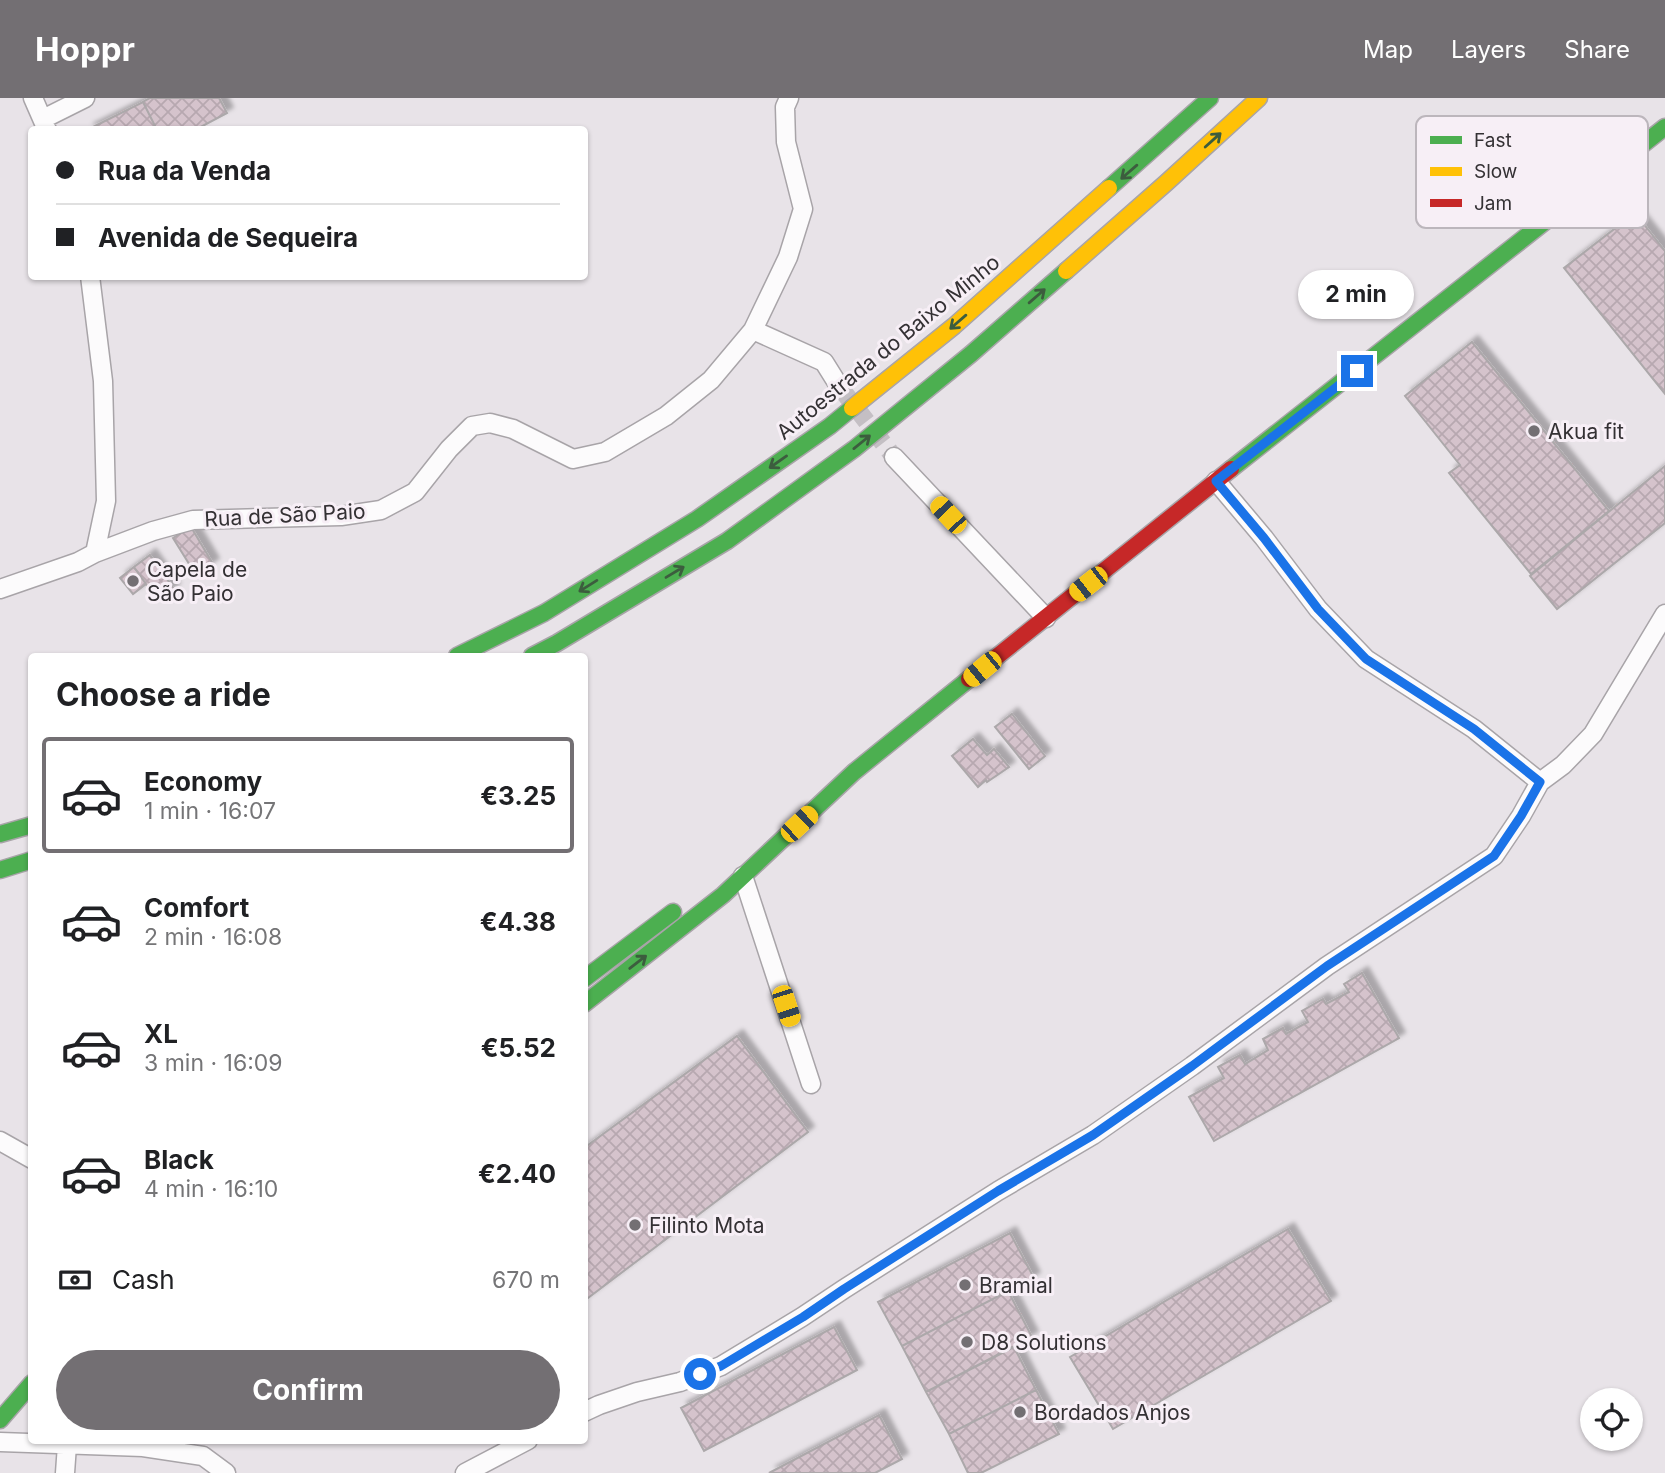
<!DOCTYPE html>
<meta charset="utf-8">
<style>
:root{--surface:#fff;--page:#f2f2f2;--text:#202124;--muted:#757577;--line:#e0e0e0;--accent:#736f73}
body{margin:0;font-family:Inter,sans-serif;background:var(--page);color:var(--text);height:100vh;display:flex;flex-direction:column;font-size:26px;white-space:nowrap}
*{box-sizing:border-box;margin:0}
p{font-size:23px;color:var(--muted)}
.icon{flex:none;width:38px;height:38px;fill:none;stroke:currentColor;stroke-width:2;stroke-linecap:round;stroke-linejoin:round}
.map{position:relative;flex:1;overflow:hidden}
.panel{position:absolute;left:28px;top:555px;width:560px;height:791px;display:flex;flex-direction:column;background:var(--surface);border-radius:7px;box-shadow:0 2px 5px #0004}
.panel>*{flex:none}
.top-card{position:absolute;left:28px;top:28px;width:560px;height:154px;border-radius:7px;box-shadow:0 2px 5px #0004;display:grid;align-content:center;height:154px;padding:0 28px;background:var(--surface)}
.tools{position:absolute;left:1580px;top:1290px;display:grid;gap:14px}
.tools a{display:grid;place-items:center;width:63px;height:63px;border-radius:50%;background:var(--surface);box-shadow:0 2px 5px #0004;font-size:35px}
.end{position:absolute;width:32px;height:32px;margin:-16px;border:9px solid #1a73e8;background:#fff;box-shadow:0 0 0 4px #fff}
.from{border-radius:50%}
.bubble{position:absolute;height:49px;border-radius:24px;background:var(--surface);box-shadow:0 2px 5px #0004;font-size:23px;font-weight:700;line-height:49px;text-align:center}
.car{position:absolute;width:21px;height:42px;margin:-21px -10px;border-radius:9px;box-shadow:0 0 5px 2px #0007;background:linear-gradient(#f5c518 24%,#345 0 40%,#f5c518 0 76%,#345 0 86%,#f5c518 0)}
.top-card b{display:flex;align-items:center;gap:24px;height:66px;font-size:26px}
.top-card b+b{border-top:2px solid var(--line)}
.top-card i{width:18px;height:18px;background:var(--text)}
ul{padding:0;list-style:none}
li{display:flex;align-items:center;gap:21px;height:116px;margin:0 14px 10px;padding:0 14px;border:4px solid transparent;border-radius:7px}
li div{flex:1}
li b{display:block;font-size:26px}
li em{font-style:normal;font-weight:700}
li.current{border-color:var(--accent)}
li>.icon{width:63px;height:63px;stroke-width:1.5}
h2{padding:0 28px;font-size:32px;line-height:84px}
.pay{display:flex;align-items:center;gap:18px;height:77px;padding:0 28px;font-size:26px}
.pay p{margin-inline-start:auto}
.action{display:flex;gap:14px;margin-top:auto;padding:14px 28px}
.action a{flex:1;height:80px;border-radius:42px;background:var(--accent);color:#fff;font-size:28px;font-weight:700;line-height:80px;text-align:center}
header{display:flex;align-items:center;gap:42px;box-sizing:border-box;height:98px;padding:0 35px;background:var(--accent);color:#fff}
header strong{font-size:33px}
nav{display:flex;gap:38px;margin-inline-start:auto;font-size:24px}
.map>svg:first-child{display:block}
.building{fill:url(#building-cross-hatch);stroke:#aca8aa;stroke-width:2;filter:url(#shadow)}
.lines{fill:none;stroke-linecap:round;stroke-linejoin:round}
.street-tunnel{stroke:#c4bfc4;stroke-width:18;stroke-dasharray:18 9;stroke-linecap:butt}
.street-casing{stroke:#a8a4a8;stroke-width:21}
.fast-casing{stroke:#a8a4a8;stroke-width:19}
.slow-casing{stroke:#a8a4a8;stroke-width:19}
.jam-casing{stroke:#a8a4a8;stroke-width:19}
.street{stroke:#fcfbfc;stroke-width:18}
.fast{stroke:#4caf50;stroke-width:16}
.slow{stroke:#ffc107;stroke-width:16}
.jam{stroke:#c62828;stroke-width:16}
.oneway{stroke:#3c5d3e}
.route{stroke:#1a73e8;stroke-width:9}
.poi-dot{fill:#736f73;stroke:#f7eff6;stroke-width:2.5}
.labels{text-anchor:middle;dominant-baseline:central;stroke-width:6;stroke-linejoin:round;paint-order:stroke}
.street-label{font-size:21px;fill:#343134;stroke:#f7eff6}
.poi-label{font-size:21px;fill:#343134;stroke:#f7eff6;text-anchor:start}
.key{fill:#f7eff6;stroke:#bcb6bc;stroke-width:2}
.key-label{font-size:19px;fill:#343134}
</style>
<header>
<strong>Hoppr</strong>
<nav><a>Map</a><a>Layers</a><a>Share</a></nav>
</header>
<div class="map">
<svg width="1665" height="1375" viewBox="0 0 1665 1375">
<defs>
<pattern id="building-cross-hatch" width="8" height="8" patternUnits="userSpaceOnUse" patternTransform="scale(1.75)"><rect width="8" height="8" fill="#d5c3cc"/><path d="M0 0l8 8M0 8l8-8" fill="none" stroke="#b7a8b0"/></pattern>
<filter id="shadow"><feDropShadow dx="6" dy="-6" stdDeviation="2" flood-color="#0004"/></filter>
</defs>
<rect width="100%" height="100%" fill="#e8e3e8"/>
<!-- building -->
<path class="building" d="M 150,0 L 219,0 L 227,15 L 195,32 L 157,32 L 143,4 Z
M 143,4 L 157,32 L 87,32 Z
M 1635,115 L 1665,153 L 1665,296 L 1564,170 Z
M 1472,244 L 1609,413 L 1531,476 L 1449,375 L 1460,367 L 1405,298 Z
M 1665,368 L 1665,425 L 1557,511 L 1530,478 Z
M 191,429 L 213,466 L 196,477 L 173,440 Z
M 150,457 L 174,491 L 158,503 L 134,469 Z
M 134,469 L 146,486 L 133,496 L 120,480 Z
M 1012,616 L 1045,658 L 1029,671 L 995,629 Z
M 973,641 L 987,657 L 994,651 L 1009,669 L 987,684 L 986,682 L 978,689 L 952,658 Z
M 1362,875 L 1399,940 L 1214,1043 L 1189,999 L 1224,980 L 1218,969 L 1240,957 L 1245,966 L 1268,952 L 1263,941 L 1283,930 L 1286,936 L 1308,924 L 1302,913 L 1323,901 L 1326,906 L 1349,894 L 1344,886 Z
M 737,938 L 808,1034 L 584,1203 L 584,1050 Z
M 1288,1131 L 1331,1203 L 1113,1331 L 1070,1259 Z
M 1010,1135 L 1034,1180 L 902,1248 L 878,1204 Z
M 1008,1193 L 1032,1239 L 926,1294 L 902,1248 Z
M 834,1229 L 857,1272 L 704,1353 L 681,1310 Z
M 1014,1249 L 1036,1292 L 949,1336 L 926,1294 Z
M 1036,1292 L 1059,1336 L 981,1375 L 968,1375 L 949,1336 Z
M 879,1317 L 902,1361 L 875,1375 L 769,1375 Z"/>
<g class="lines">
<!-- street-tunnel -->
<path class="street-tunnel" d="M 839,288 L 894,359"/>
<defs>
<path id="street" d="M 33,0 L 47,32
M 43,21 L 85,0
M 90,178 L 103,283 L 106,403 L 95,455
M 753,232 L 824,264 L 839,288
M 894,359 L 1046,520
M 1216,383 L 1264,440 L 1318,511 L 1366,561 L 1474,631 L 1540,684
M 0,491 L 78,464 L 95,455 L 153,433 L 193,422 L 341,418 L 381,412 L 415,394 L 449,351 L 472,328 L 490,325 L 513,331 L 573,361 L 605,354 L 666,318 L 711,282 L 753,232 L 788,159 L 803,111 L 786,44 L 785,9 L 789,0
M 743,778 L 811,986
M 0,1043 L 32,1061
M 584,1314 L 599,1307 L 637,1294 L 680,1284 L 721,1268 L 802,1219 L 844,1191 L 998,1093 L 1093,1037 L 1192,968 L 1327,868 L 1494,758 L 1521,718 L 1540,684 L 1563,667 L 1593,636 L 1665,516
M 0,1344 L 143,1349 L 203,1358 L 226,1375
M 65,1375 L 67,1347
M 465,1375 L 528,1342"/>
<path id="fast" d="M 1109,90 L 1210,0
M 1231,371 L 1665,29
M 457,558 L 544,515 L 697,421 L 830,328 L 852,310
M 532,558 L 557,545 L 727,443 L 854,351 L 971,256 L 1066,173
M 0,736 L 32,727
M 0,772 L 32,762
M 584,881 L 673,814
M 584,906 L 723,797 L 854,674 L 969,581
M 0,1322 L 32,1285"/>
<path id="slow" d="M 1066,173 L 1166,85 L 1259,0
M 852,310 L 954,228 L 1109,90"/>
<path id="jam" d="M 969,581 L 1231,371"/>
</defs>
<!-- street casing -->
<use href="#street" class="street-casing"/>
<!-- fast casing -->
<use href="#fast" class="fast-casing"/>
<!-- slow casing -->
<use href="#slow" class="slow-casing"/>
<!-- jam casing -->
<use href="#jam" class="jam-casing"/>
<!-- street -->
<use href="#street" class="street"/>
<!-- fast -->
<use href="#fast" class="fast"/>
<!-- slow -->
<use href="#slow" class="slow"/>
<!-- jam -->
<use href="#jam" class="jam"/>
</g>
<!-- one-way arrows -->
<defs><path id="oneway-shaft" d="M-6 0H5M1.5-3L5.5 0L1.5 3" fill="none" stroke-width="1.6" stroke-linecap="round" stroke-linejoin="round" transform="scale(1.75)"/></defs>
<g class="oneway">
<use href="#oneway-shaft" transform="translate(1213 42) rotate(-42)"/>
<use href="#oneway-shaft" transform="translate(1129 74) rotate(139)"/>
<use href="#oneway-shaft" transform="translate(1037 198) rotate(-41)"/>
<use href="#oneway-shaft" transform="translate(958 224) rotate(139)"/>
<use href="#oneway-shaft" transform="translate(862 344) rotate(-39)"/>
<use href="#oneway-shaft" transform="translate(778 364) rotate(145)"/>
<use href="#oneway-shaft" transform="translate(675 474) rotate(-31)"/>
<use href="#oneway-shaft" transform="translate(588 488) rotate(148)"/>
<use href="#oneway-shaft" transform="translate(638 864) rotate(-38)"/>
</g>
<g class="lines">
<!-- route -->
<path class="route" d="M 700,1276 L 721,1268 L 803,1219 L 844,1191 L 998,1093 L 1093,1037 L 1192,968 L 1327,868 L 1494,758 L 1521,718 L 1540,684 L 1474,631 L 1366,561 L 1318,511 L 1264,440 L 1216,383 L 1357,273"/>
</g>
<!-- markers -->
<g class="poi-dot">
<circle cx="1534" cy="333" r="7"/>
<circle cx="133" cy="483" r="7"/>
<circle cx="635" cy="1127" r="7"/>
<circle cx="965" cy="1187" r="7"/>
<circle cx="967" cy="1244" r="7"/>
<circle cx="1020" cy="1314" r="7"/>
</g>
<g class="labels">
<!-- street labels -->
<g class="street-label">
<text transform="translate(888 249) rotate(-39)">Autoestrada do Baixo Minho</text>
<text transform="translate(285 417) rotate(-3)">Rua de São Paio</text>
</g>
<!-- poi labels -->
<g class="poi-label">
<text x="1548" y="333">Akua fit</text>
<text x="147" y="471">Capela de<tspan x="147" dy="24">São Paio</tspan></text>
<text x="649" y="1127">Filinto Mota</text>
<text x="979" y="1187">Bramial</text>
<text x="981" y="1244">D8 Solutions</text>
<text x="1034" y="1314">Bordados Anjos</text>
</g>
</g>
<!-- legend -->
<rect x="1416" y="18" width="232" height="112" rx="10" class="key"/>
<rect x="1430" y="38" width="32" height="8" fill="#4caf50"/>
<rect x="1430" y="69" width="32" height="9" fill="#ffc107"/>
<rect x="1430" y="101" width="32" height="8" fill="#c62828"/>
<g class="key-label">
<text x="1474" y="49">Fast</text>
<text x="1474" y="80">Slow</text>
<text x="1474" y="112">Jam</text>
</g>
</svg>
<div class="tools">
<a><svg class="icon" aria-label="locate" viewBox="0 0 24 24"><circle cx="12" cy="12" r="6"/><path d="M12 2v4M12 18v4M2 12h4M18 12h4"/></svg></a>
</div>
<i class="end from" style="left:700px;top:1276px"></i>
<i class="end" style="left:1357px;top:273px"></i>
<div class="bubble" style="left:1298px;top:172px;width:116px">2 min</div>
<i class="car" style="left:948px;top:417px;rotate:317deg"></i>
<i class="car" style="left:1088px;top:486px;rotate:232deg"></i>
<i class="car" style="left:982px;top:571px;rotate:231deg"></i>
<i class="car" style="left:799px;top:726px;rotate:47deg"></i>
<i class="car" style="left:786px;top:908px;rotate:162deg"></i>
<div class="top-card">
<b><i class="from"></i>Rua da Venda</b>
<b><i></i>Avenida de Sequeira</b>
</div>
<section class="panel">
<h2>Choose a ride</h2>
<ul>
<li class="current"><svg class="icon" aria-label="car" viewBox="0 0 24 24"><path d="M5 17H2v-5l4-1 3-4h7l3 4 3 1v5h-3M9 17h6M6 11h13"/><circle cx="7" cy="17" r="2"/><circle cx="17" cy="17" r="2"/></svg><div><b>Economy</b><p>1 min · 16:07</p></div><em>€3.25</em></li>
<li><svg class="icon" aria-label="car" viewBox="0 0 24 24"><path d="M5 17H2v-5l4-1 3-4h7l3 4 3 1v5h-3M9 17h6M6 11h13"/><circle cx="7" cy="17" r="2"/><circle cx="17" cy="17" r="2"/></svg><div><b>Comfort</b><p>2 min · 16:08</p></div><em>€4.38</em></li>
<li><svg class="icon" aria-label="car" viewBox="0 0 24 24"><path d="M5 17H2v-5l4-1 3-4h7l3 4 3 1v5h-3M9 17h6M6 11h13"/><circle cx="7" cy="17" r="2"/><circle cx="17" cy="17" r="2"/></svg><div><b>XL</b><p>3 min · 16:09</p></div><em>€5.52</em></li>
<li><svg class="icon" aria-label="car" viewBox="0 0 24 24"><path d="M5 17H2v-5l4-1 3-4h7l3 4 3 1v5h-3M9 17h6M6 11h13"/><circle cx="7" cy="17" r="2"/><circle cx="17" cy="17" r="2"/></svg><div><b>Black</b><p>4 min · 16:10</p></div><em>€2.40</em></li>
</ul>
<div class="pay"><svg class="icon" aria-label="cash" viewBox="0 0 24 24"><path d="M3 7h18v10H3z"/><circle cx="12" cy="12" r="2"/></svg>Cash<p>670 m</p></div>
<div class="action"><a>Confirm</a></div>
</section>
</div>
